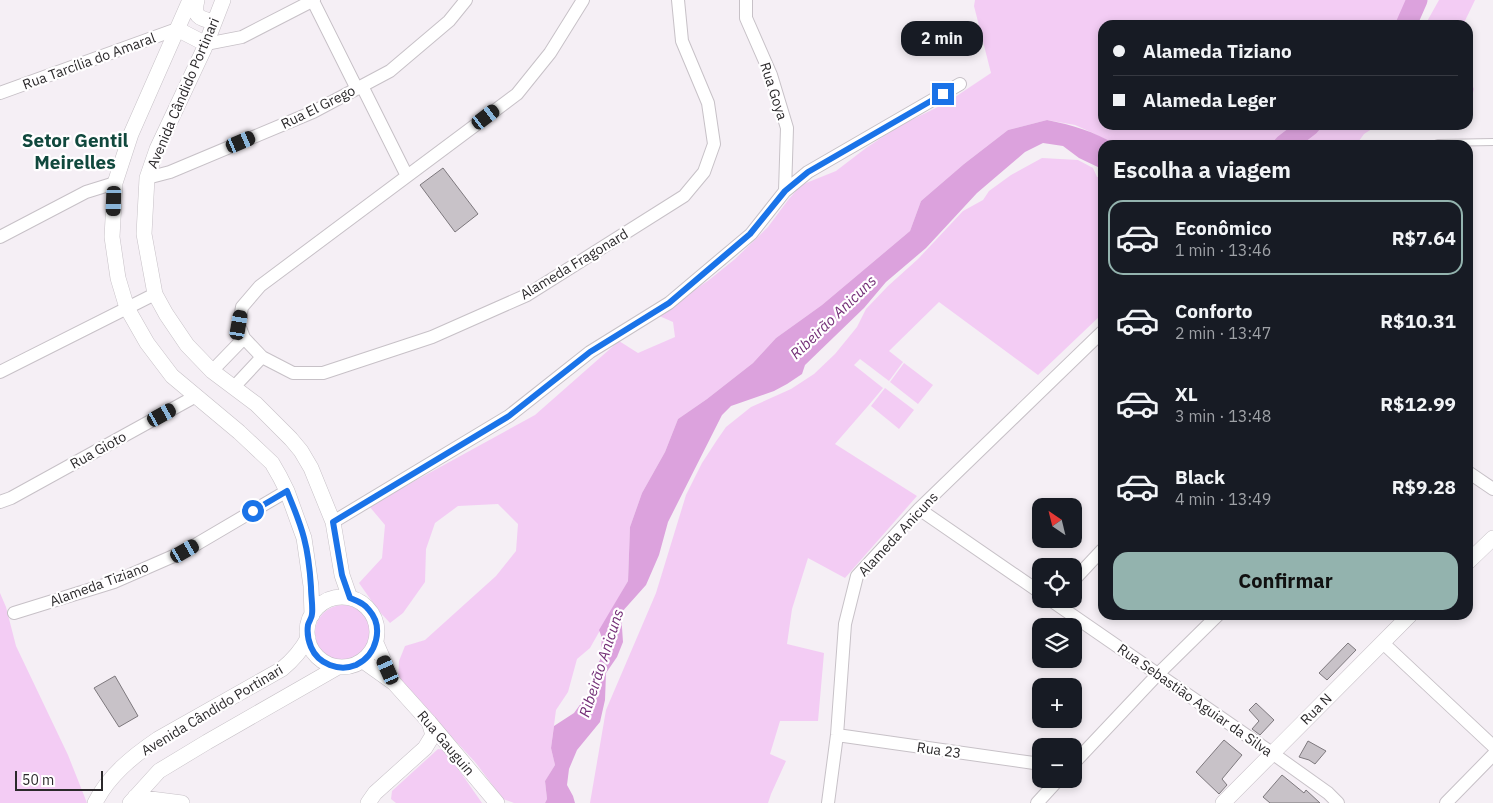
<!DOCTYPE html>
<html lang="pt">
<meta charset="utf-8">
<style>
:root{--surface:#171b24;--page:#242831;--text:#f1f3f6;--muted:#9ea1a6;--line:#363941;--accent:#93b3ae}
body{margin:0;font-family:"IBM Plex Sans",sans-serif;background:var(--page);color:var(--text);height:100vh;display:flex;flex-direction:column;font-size:19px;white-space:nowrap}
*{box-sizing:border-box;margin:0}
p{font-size:16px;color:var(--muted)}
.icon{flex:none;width:28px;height:28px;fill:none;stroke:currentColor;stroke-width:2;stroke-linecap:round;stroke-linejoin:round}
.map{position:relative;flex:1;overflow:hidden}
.panel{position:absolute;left:1098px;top:140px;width:375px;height:480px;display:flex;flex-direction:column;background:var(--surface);border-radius:15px;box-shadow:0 2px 8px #0003}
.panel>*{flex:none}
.banner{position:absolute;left:1098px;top:20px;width:375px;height:110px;border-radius:15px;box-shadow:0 2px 8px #0003;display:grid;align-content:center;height:110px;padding:0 15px;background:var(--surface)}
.needle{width:32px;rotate:325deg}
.buttons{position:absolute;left:1032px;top:498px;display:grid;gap:10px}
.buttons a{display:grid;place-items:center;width:50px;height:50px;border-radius:10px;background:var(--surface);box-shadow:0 2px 8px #0003;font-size:25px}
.scale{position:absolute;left:15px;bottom:12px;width:88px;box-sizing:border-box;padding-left:5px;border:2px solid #2b292b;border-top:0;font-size:14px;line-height:18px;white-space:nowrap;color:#2b292b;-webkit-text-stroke:4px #fffeff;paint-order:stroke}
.end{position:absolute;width:22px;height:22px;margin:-11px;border:6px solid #1a73e8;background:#fff;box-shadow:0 0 0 2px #fff}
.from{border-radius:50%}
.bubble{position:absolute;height:35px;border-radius:15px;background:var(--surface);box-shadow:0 2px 8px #0003;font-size:16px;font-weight:700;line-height:35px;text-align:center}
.car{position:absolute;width:15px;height:30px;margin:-15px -8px;border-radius:6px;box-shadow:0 0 4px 1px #0007;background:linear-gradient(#222 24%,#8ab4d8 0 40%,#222 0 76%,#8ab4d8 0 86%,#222 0)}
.banner b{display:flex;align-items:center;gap:18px;height:48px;font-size:19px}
.banner b+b{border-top:1px solid var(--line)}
.banner i{width:12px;height:12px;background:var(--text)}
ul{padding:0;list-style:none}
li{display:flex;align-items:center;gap:15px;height:75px;margin:0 10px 8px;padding:0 5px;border:2px solid transparent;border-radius:15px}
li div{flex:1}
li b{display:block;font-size:19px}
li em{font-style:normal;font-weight:700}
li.on{border-color:var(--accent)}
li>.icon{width:45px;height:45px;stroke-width:1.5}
h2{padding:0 15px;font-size:22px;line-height:60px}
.primary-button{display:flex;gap:10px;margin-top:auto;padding:10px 15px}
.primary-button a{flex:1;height:58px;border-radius:15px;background:var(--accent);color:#111;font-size:20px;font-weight:700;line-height:58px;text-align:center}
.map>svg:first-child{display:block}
.green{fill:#f3ccf4}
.water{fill:#dca2dd}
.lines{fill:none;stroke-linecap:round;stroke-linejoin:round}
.river{stroke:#dca2dd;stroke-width:21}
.building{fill:#c8c2c8;stroke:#7d787d}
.service-casing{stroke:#c7c1c7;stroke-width:8}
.minor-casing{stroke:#c7c1c7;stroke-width:14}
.tertiary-casing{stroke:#c7c1c7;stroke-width:16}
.service{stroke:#fff;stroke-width:6}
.minor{stroke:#fff;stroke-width:12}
.tertiary{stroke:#fff;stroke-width:15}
.route{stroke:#1a73e8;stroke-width:6}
.labels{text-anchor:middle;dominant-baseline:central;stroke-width:4.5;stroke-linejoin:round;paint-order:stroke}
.street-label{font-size:14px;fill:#2b292b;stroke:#fffeff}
.water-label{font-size:15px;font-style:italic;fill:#732e76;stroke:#fffeff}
.district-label{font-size:19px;font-weight:bold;fill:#10483d;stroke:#fffeff}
</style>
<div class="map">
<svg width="1493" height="803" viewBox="0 0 1493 803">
<rect width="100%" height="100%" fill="#f5eff5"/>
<!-- green -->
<path class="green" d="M 975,0 L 1408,0 L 1399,25 L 1102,25 L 1102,125 L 1301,125 L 1276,145 L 1116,145 L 1093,133 L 1075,125 L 1047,120 L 1008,130 L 964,164 L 921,201 L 910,231 L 822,305 L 776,338 L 753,363 L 707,399 L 678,419 L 665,452 L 642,493 L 630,527 L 628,581 L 590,648 L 577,659 L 568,692 L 556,710 L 551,748 L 555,765 L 545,781 L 547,799 L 545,803 L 514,803 L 503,799 L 475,762 L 398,679 L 399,661 L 405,646 L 425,640 L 496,576 L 516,551 L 518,524 L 498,504 L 458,506 L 435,523 L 426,549 L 425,582 L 403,613 L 390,623 L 378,610 L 359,583 L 382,558 L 385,525 L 369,506 L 535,415 L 619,341 L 638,353 L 675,337 L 673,322 L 657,315 L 709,280 L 735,259 L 768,227 L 788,200 L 801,185 L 836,171 L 866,148 L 899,126 L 946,103 L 991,73 L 974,6 Z
M 1439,0 L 1475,0 L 1463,25 L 1425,25 Z
M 1468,75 L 1474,89 L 1468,111 Z
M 1322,125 L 1378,125 L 1364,134 L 1356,145 L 1297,145 Z
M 1042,158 L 1078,160 L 1093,168 L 1097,177 L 1102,177 L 1102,314 L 1038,375 L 939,302 L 889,351 L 903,362 L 889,381 L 860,359 L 854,365 L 883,388 L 868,406 L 835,444 L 917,496 L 845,578 L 808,558 L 792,609 L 787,644 L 824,653 L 818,721 L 780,721 L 770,754 L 786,761 L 771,794 L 768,803 L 590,803 L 606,710 L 656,593 L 686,495 L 702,463 L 717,440 L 726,427 L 751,407 L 791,389 L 814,374 L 835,354 L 857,327 L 866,309 L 888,286 L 918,259 L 963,211 L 983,200 L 989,191 L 1011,175 Z
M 904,363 L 933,385 L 918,404 L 890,382 Z
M 885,388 L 914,410 L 899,429 L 871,406 Z
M 0,593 L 6,607 L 16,646 L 68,755 L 87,803 L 0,803 Z
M315 633a28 28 0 1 1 56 0a28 28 0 1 1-56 0Z
M 438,749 L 445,750 L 482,803 L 396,803 L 391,799 L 392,791 Z"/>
<!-- water -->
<path class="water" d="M 1047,120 C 1072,125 1094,131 1116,145 L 1102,145 L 1102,169 L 1079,158 L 1063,146 L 1043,143 L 1025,152 L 977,193 L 926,248 L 886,282 L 864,308 L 805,365 L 802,374 L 787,384 L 774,391 L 731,406 L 722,415 L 668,522 L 659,555 L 646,585 L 621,613 L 623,642 L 617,657 L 606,673 L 605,700 L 600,722 L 577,750 L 569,769 L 567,785 L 573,796 L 575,803 L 545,803 L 547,799 L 545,781 L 555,765 L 551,748 L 554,726 L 574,713 L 590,691 L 592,675 L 600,660 L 602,638 L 599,630 L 628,581 L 630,527 L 642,493 L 665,452 L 678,419 L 707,399 L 753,363 L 776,338 L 822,305 L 910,231 L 921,201 L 964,164 L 1008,130 Z"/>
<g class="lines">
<!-- river -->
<path class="river" d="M 1406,25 L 1417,0
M 1284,145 L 1310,125"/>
</g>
<!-- building -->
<path class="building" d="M 443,168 L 478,214 L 455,232 L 420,185 Z
M 1348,643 L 1356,650 L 1327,680 L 1319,673 Z
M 115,676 L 138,716 L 119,727 L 94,688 Z
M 1256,703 L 1274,720 L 1260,735 L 1252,729 L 1259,721 L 1249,710 Z
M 1224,740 L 1242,755 L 1222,779 L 1227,785 L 1219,794 L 1196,772 Z
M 1308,741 L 1326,751 L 1315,764 L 1309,760 L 1299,757 Z
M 1282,775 L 1304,793 L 1306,790 L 1320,803 L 1270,803 L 1263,797 Z"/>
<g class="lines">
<defs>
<path id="service" d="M 1432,145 L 1438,143 L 1493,142"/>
<path id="minor" d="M 583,0 L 550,53 L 517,94 L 260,286 L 242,307 L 239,325 L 244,338 L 262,357 L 293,373 L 323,373 L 432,337 L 527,295 L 684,196 L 704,172 L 714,144 L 708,103 L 682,41 L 678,0
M 313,1 L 357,89
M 206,44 L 242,37 L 314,0
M 362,86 L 407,176
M 0,93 L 177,29
M 147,178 L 170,172 L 313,112 L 390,71 L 449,21 L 466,0
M 785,191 L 808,172 L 960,84
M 0,237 L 86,192 L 115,183
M 212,371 L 244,338
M 0,372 L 155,294
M 234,387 L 262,357
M 1468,472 L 1493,489
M 0,502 L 11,498 L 196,396
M 919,509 L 1041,593
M 333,522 L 509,416 L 590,352 L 669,303 L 751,234 L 785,191 L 787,128 L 771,75 L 746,18 L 746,0
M 1074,580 L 1102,550
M 1049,599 L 1272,753 L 1328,793 L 1338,803
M 14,613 L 114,582 L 185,551 L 287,491
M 1383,643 L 1493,746
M 837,735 L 1041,764
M 1074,763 L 1158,674 L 1218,615
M 828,803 L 837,735 L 845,624 L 857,576 L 919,509 L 1102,332
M 1037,803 L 1059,779
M 1446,803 L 1493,755"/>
<path id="tertiary" d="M 190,0 L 131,134 L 115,183 L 112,237 L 118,278 L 127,308 L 147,343 L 172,376 L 239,432 L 272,463 L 280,477 L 287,491 L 304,538 L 311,586 L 312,615
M 197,0 C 193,17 199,18 214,22
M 223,0 L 204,49 L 157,149 L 147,178 L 144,234 L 155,294 L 166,314 L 187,345 L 212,371 L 256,404 L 291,439 L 301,451 L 311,468 L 333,522 L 342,575 L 350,598
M 177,29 L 206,44
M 1468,562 L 1493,538
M307 632a35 35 0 1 1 70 0a35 35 0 1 1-70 0Z
M 376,643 L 393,682
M 363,661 L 394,683 L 429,722 L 497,803
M 135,797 L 182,803
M 95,803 C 108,776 133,756 158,739 L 282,669 C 293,660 301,651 308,638
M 130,803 L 159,771 L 207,742 L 338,667
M 368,803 L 375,793 L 425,748 L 433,735 L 429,722
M 1223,803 L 1410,615"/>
</defs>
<!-- service casing -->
<use href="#service" class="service-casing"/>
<!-- minor casing -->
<use href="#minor" class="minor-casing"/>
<!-- tertiary casing -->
<use href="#tertiary" class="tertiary-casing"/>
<!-- service -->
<use href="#service" class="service"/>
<!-- minor -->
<use href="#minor" class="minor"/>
<!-- tertiary -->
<use href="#tertiary" class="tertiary"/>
</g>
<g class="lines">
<!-- route -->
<path class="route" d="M 253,511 L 287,491 C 293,506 300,522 304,538 C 308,553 310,571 311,587 C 311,596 313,606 312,614 C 312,618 309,621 308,625 C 307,632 308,640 311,647 C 318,664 339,672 356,665 C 377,655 384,627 369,610 C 364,603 357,601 350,598 L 342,575 L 333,522 L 509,416 L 590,352 L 669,303 L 750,234 L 785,191 L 808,172 L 943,94"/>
</g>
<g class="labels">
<!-- street labels -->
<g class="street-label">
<text transform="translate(89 61) rotate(-20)">Rua Tarcília do Amaral</text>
<text transform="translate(774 91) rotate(72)">Rua Goya</text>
<text transform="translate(183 93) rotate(-67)">Avenida Cândido Portinari</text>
<text transform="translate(318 107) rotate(-26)">Rua El Grego</text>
<text transform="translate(574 264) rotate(-31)">Alameda Fragonard</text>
<text transform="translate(98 450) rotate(-29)">Rua Gioto</text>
<text transform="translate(898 534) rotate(-47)">Alameda Anicuns</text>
<text transform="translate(99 584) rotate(-20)">Alameda Tiziano</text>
<text transform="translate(1195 700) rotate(35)">Rua Sebastião Aguiar da Silva</text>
<text transform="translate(1316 709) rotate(-45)">Rua N</text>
<text transform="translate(212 710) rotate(-31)">Avenida Cândido Portinari</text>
<text transform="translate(446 743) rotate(50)">Rua Gauguin</text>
<text transform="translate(939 750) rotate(8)">Rua 23</text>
</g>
<!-- water labels -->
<g class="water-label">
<text transform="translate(833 317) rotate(-44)">Ribeirão Anicuns</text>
<text transform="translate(601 663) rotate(-72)">Ribeirão Anicuns</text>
</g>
<!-- district labels -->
<g class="district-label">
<text x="75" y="140">Setor Gentil<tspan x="75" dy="22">Meirelles</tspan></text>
</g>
</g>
</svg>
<div class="buttons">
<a><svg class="needle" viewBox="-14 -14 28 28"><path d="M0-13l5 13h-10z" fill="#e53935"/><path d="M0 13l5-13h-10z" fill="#9ea1a6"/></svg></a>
<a><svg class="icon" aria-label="locate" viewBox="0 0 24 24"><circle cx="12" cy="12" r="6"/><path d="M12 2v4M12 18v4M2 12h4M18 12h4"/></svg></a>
<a><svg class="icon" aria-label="layers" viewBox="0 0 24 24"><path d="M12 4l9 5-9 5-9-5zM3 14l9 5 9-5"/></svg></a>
<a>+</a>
<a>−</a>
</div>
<div class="scale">50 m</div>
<i class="end from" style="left:253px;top:511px"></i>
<i class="end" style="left:943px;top:94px"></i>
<div class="bubble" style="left:901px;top:21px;width:82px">2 min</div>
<i class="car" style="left:486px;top:117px;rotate:53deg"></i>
<i class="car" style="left:241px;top:142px;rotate:67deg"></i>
<i class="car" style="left:114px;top:201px;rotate:182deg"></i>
<i class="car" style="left:239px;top:325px;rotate:10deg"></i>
<i class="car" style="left:162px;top:415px;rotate:61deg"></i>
<i class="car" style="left:185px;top:551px;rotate:60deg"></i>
<i class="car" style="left:388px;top:670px;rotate:336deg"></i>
<div class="banner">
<b><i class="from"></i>Alameda Tiziano</b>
<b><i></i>Alameda Leger</b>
</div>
<section class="panel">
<h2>Escolha a viagem</h2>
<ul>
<li class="on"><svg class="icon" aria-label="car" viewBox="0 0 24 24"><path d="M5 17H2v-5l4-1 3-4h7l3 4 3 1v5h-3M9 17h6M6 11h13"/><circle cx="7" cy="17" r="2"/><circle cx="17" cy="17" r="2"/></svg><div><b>Econômico</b><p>1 min · 13:46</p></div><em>R$7.64</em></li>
<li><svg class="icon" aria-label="car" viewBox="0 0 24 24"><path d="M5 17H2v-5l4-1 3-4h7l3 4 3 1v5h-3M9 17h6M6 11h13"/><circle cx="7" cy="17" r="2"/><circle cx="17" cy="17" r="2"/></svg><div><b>Conforto</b><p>2 min · 13:47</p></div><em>R$10.31</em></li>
<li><svg class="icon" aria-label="car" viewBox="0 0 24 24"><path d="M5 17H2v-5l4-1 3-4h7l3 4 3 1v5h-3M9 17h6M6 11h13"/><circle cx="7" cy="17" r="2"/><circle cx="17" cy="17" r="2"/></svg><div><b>XL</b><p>3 min · 13:48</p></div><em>R$12.99</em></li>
<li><svg class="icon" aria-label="car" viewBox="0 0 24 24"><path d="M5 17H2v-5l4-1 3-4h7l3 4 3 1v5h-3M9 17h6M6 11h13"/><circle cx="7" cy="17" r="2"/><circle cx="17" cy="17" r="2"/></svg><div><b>Black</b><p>4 min · 13:49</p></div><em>R$9.28</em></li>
</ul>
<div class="primary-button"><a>Confirmar</a></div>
</section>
</div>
